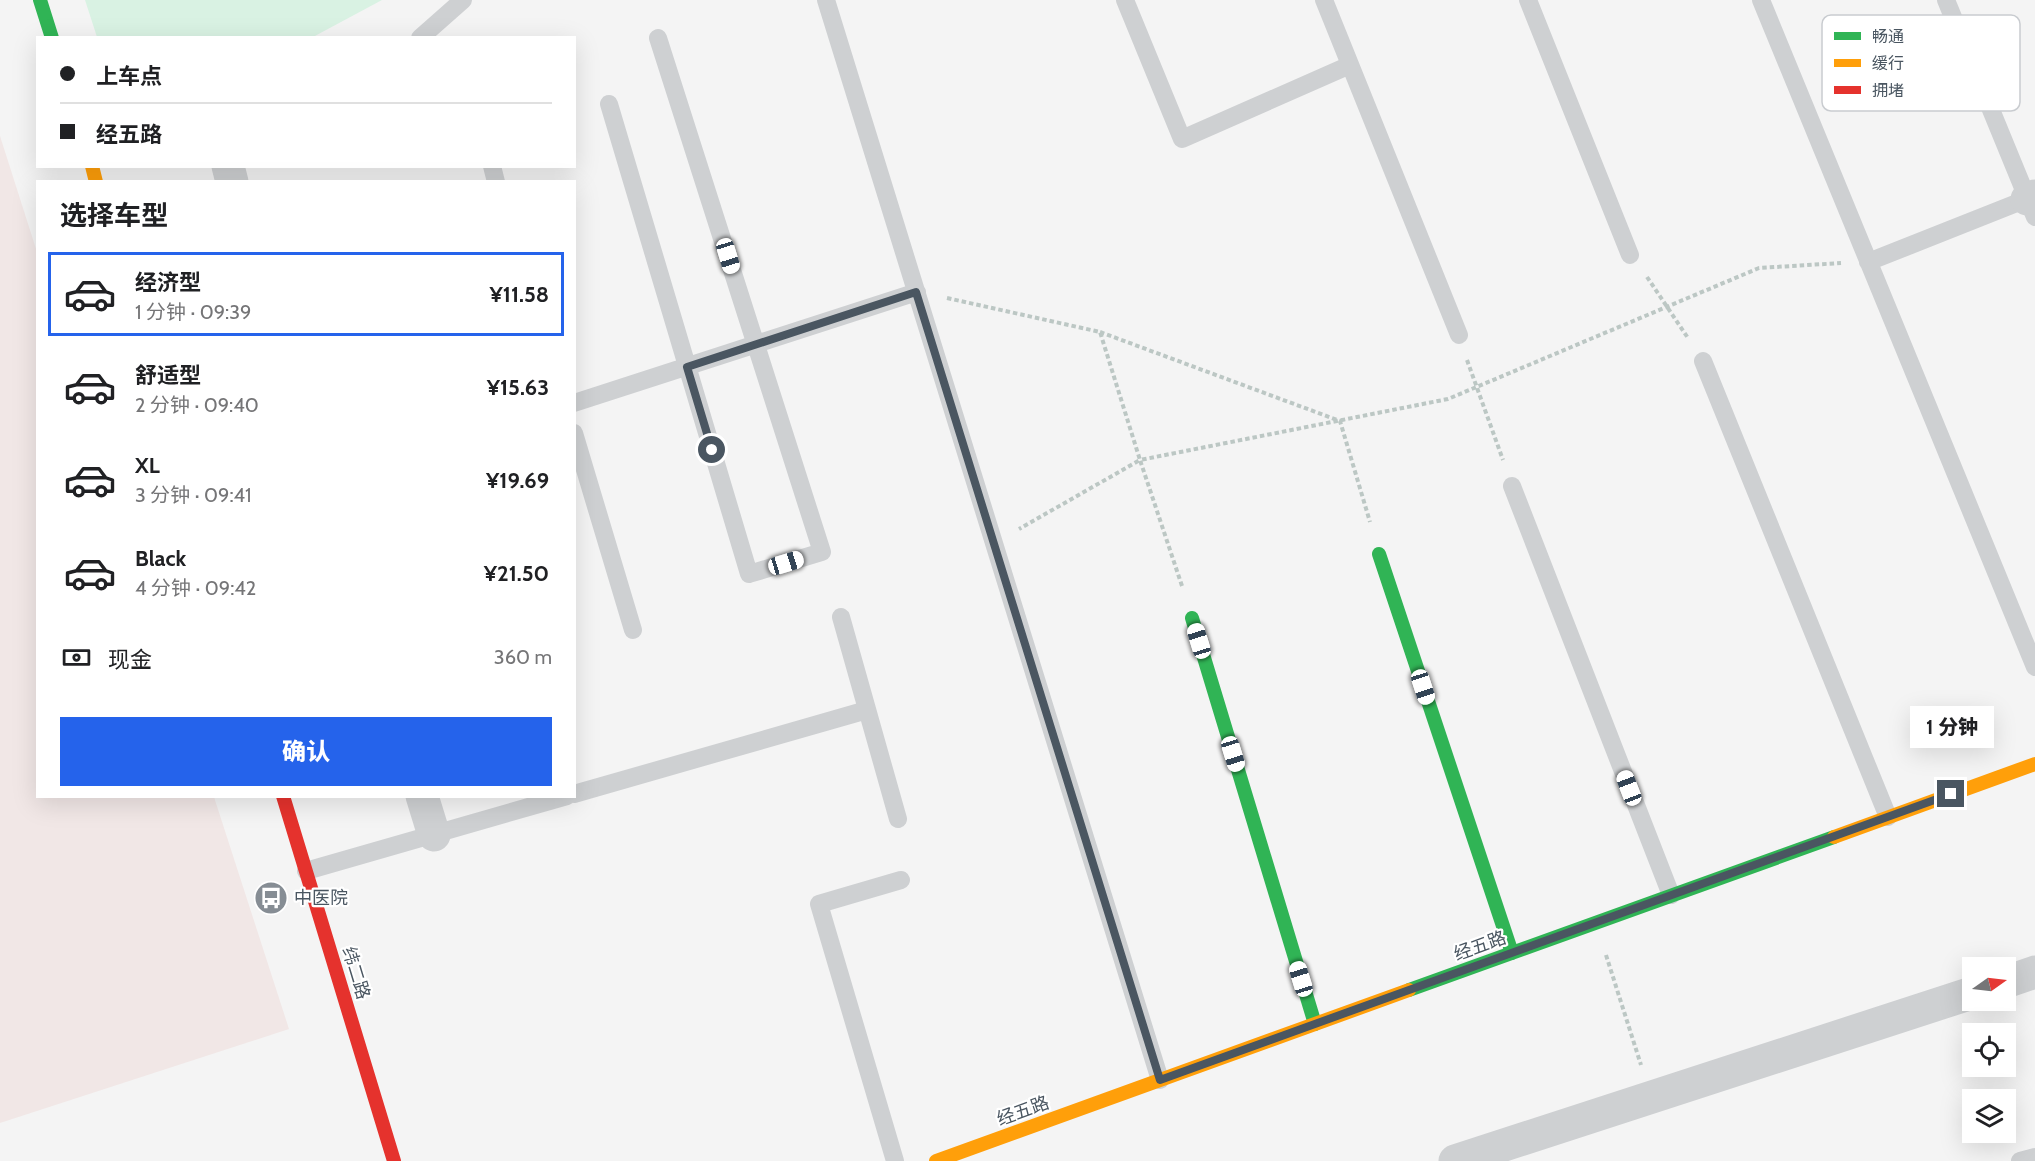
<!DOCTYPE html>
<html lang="zh">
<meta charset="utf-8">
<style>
:root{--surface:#fff;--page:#f6f6f6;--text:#202124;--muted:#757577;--line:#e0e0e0;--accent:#2563eb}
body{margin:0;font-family:Cabin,"Noto Sans SC",sans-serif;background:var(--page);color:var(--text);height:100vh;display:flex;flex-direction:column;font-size:22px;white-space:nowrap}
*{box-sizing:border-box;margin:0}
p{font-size:20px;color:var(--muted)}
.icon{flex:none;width:33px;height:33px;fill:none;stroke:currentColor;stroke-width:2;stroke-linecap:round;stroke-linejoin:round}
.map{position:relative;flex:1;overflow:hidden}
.details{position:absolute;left:36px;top:180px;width:540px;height:618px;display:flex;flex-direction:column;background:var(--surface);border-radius:0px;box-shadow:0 6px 24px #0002}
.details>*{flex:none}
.hud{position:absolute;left:36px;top:36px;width:540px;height:132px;border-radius:0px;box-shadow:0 6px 24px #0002;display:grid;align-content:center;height:132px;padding:0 24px;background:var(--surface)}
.needle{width:39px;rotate:76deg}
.controls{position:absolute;left:1962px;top:957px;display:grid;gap:12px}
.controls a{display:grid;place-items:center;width:54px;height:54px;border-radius:0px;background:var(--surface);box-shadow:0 6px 24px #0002;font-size:30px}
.end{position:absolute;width:27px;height:27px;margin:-14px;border:8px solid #4a5661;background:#fff;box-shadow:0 0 0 3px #fff}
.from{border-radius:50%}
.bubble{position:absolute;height:42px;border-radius:0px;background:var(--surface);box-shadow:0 6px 24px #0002;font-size:20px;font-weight:800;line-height:42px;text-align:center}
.car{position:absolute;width:18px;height:36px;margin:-18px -9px;border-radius:8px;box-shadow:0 0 4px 2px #0007;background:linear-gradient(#fff 24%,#345 0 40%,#fff 0 76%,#345 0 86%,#fff 0)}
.hud b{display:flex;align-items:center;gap:21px;height:57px;font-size:22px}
.hud b+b{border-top:2px solid var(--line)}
.hud i{width:15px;height:15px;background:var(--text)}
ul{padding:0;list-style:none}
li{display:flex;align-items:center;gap:18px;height:84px;margin:0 12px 9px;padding:0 12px;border:3px solid transparent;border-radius:0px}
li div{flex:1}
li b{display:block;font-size:22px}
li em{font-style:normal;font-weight:800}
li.on{border-color:var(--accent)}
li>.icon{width:54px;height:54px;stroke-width:1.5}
h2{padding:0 24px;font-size:27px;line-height:72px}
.pay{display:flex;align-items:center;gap:15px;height:66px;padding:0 24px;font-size:22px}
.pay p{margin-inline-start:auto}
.cta{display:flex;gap:12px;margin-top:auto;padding:12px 24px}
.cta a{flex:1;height:69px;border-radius:0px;background:var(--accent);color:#fff;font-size:24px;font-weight:800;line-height:69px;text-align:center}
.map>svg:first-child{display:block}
.medical{fill:#f1e7e6}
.green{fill:#d9f2e3}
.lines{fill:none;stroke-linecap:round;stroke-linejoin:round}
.path{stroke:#bcc7c4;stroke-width:4;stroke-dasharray:4.5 3;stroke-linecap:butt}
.lane{stroke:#ced0d2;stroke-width:18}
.street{stroke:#ced0d2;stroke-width:33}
.fast{stroke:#30b455;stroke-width:14}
.slow{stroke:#ff9f0a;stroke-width:14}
.jam{stroke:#e5322d;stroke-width:14}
.route{stroke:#4a5661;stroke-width:8}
.labels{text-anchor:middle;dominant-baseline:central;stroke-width:4.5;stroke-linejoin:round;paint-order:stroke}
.poi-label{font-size:18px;fill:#4a5661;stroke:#fff;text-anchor:start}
.street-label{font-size:18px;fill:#4a5661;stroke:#fff}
.key{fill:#fff;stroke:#c9ccd0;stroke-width:1.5}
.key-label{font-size:16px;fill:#4a5661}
</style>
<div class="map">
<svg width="2035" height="1161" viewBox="0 0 2035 1161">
<rect width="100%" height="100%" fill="#f4f4f4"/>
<!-- medical -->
<path class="medical" d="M 0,136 L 37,252 L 38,796 L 214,797 L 289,1029 L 0,1123 Z"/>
<!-- green -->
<path class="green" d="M 85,0 L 382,0 L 313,37 L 97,37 Z"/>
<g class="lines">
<!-- path -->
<path class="path" d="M 1647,277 L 1688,338
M 947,298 L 1100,332 L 1140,460 L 1019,529
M 1100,332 L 1340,421 L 1370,522
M 1467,360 L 1503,460
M 1182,586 L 1140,460 L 1448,399 L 1759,268 L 1841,263
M 1606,955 L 1641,1065"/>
<!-- lane -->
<path class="lane" d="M 826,0 L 1160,1080
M 1125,0 L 1182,139 L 1350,65
M 1324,0 L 1459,335
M 1528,0 L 1630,255
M 1761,0 L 2035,667
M 1946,0 L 2035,217
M 420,38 L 463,0
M 609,104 L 749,574 L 822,552 L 658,38
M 492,166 L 496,182
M 1868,262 L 2027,199
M 1703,361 L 1888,817
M 574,403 L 917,292
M 574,433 L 633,630
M 1512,486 L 1671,895
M 841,617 L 898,819
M 574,794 L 867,710
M 306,871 L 567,796
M 895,1161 L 819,904 L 901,880
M 2020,1161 L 2035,1157"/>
<!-- street -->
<path class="street" d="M 228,166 L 232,182
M 2027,199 L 2035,196
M 422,796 L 434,835
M 2006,982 L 2035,972
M 1455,1161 L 1972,993"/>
<!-- fast -->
<path class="fast" d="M 40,0 L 52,38
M 1379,554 L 1512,953
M 1192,618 L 1315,1024
M 1409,990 L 1834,837"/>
<!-- slow -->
<path class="slow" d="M 92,166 L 96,182
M 1834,837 L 2035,764
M 936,1161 L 1409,990"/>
<!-- jam -->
<path class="jam" d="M 283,796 L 394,1161"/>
</g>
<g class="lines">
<!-- route -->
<path class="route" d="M 712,450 L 687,367 L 916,292 L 1160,1080 L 1951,794"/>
</g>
<!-- icons -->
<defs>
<symbol id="bus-disc" viewBox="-11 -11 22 22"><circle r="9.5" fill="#868d94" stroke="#fff"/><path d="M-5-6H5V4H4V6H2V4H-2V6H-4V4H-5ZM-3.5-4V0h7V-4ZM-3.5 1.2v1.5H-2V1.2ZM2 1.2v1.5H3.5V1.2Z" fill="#fff"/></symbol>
</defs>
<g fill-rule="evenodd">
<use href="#bus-disc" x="252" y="879" width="38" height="38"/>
</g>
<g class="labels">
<!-- poi labels -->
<g class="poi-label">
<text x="294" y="898">中医院</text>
</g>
<!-- street labels -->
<g class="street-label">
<text transform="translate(1480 946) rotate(-20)">经五路</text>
<text transform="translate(356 973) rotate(73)">纬二路</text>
<text transform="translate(1023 1111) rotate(-20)">经五路</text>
</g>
</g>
<!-- legend -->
<rect x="1822" y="15" width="198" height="96" rx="9" class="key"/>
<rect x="1834" y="32" width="27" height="8" fill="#30b455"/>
<rect x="1834" y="59" width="27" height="8" fill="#ff9f0a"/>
<rect x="1834" y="86" width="27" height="8" fill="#e5322d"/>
<g class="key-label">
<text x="1872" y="42">畅通</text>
<text x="1872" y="69">缓行</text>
<text x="1872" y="96">拥堵</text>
</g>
</svg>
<div class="controls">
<a><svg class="needle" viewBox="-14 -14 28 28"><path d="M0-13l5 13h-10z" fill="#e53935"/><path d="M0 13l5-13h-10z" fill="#757577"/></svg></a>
<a><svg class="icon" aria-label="locate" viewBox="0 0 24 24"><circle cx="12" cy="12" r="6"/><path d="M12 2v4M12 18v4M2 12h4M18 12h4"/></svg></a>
<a><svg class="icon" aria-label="layers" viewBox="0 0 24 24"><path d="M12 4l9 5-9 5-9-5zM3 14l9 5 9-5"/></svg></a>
</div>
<i class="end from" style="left:712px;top:450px"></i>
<i class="end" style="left:1951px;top:794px"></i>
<div class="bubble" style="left:1910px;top:706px;width:84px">1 分钟</div>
<i class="car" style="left:728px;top:256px;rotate:163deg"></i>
<i class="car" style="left:786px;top:563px;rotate:73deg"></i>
<i class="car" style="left:1199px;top:641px;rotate:343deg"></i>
<i class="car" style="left:1423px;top:687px;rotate:162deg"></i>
<i class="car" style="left:1233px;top:754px;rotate:163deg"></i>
<i class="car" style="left:1629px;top:788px;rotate:339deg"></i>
<i class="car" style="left:1301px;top:979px;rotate:343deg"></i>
<div class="hud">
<b><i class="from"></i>上车点</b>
<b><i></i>经五路</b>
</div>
<section class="details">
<h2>选择车型</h2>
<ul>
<li class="on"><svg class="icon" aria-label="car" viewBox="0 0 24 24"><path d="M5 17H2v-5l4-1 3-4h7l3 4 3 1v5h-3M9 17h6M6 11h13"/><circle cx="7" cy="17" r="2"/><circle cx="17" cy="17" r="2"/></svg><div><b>经济型</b><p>1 分钟 · 09:39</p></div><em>¥11.58</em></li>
<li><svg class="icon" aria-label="car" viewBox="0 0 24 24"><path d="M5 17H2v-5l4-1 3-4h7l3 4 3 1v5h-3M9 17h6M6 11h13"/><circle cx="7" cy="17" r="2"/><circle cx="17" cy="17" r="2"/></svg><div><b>舒适型</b><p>2 分钟 · 09:40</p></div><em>¥15.63</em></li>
<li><svg class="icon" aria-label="car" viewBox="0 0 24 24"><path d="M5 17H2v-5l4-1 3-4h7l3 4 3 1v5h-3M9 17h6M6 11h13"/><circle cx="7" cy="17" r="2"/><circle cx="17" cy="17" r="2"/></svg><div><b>XL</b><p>3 分钟 · 09:41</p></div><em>¥19.69</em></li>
<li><svg class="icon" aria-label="car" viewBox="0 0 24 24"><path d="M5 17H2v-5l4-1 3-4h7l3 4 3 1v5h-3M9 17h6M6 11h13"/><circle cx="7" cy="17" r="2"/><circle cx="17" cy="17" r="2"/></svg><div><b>Black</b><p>4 分钟 · 09:42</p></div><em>¥21.50</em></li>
</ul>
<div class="pay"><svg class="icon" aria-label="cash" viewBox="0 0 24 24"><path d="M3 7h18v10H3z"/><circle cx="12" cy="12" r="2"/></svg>现金<p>360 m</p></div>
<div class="cta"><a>确认</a></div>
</section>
</div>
